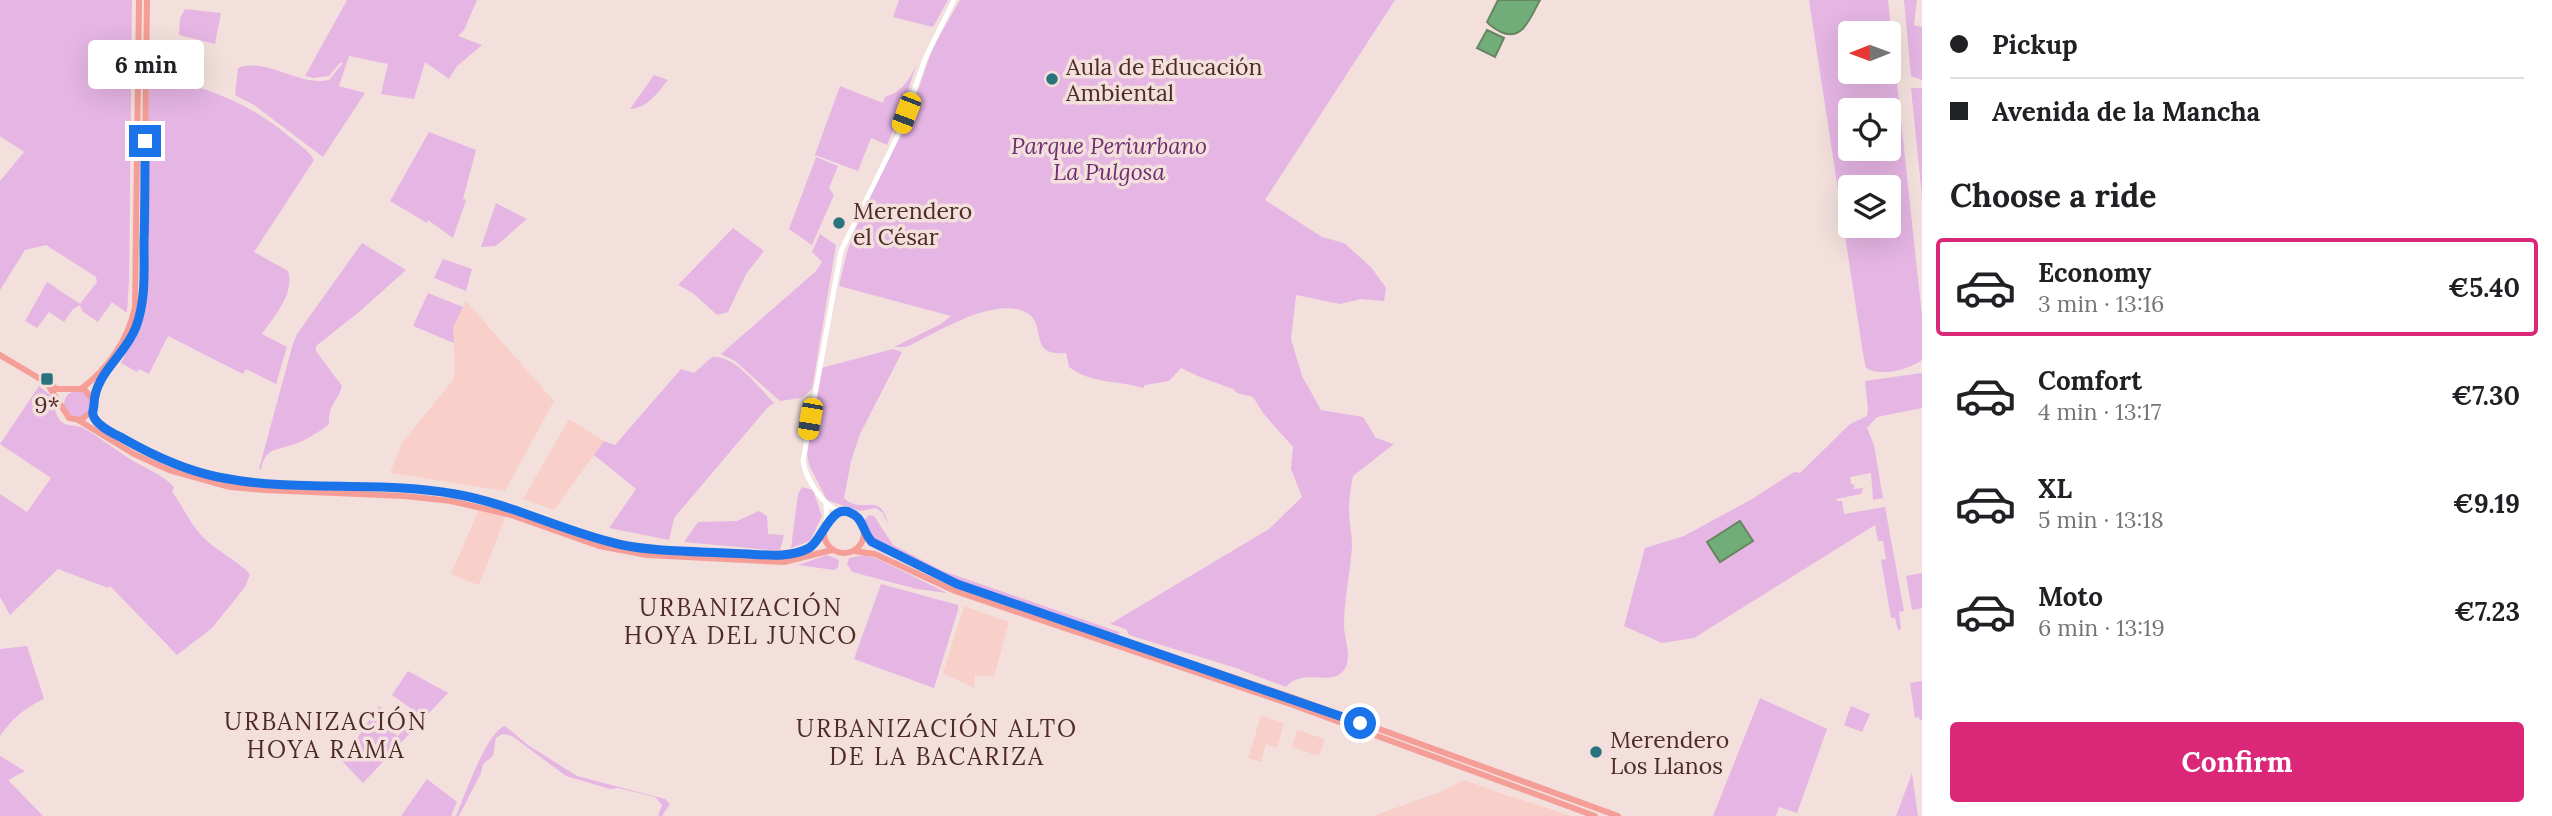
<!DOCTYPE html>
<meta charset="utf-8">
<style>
:root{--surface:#fff;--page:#f6f6f6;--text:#202124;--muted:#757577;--line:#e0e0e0;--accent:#db2777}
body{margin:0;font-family:Lora,serif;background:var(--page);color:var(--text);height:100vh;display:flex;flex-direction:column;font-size:26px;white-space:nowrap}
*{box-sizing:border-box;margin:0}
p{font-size:23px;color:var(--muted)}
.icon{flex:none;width:38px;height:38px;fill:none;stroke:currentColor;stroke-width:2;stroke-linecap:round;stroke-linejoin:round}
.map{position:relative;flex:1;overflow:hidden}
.panel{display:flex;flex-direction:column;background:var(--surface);width:630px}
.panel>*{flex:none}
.hud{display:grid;align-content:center;height:154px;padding:0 28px;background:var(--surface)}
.needle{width:46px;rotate:269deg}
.tools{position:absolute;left:1838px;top:21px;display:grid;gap:14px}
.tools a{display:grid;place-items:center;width:63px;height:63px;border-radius:7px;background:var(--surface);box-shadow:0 7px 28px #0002;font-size:35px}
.end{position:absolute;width:32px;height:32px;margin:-16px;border:9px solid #1a73e8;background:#fff;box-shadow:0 0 0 4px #fff}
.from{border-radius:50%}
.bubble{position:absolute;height:49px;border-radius:7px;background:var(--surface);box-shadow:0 7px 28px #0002;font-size:23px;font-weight:800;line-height:49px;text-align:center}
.car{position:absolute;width:21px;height:42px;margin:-21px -10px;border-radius:9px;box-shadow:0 0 5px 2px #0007;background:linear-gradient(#f5c518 24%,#345 0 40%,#f5c518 0 76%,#345 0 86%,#f5c518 0)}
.hud b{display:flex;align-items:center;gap:24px;height:66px;font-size:26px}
.hud b+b{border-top:2px solid var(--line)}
.hud i{width:18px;height:18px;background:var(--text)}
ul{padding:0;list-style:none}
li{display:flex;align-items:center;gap:21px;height:98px;margin:0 14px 10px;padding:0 14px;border:4px solid transparent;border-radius:7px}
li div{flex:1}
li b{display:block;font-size:26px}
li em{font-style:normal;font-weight:800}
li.current{border-color:var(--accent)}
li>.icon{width:63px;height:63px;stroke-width:1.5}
h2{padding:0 28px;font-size:32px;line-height:84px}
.cta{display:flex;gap:14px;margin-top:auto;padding:14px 28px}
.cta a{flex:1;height:80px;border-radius:7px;background:var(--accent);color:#fff;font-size:28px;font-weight:800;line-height:80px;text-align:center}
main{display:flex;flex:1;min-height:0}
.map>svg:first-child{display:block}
.built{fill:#f8cfc9}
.green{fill:#e5b5e4;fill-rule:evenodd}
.water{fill:#71ad78;stroke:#678660;stroke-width:2}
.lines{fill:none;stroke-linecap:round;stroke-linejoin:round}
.minor{stroke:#fff;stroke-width:5}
.major{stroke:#f49e97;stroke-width:6}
.route{stroke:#1a73e8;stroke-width:9}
.poi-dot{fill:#2a737c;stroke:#f3e0dd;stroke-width:2.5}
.labels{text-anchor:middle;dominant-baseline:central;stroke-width:7;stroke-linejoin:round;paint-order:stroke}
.poi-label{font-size:23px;fill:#4f2b27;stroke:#f3e0dd;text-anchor:start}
.park-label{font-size:23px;font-style:italic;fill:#702e71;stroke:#f3e0dd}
.neighbourhood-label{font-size:24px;letter-spacing:2px;fill:#4f2b27;stroke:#f3e0dd}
</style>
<main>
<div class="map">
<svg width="1922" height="816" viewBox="0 0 1922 816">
<rect width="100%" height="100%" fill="#f3e0dd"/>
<!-- built -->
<path class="built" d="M 466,301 L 554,401 L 505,491 L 390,473 L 402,443 L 453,380 L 455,370 L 453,327 Z
M 569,419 L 604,441 L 554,510 L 523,499 Z
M 480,507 L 506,515 L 479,585 L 451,574 Z
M 964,606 L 1009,622 L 994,677 L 975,675 L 974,688 L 943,673 Z
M 1261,716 L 1284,723 L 1277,748 L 1266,744 L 1261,762 L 1248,758 Z
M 1297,730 L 1325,739 L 1319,756 L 1292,747 Z
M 1464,780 L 1503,794 L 1572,816 L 1373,816 L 1440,792 Z"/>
<!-- green -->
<path class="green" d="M 0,0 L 132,0 L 129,281 L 127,313 L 112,302 L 98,322 L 82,311 L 80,305 L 73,309 L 64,322 L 49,312 L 37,328 L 25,321 L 47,282 L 80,304 L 97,282 L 96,277 L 46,245 L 25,250 L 0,290 L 0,181 L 24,152 L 0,136 Z
M 347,0 L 477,0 L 464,30 L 458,36 L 482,45 L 457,66 L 449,79 L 425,62 L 414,99 L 381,94 L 388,64 L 349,56 L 339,86 L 365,93 L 323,157 L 254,105 L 235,95 L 238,68 C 267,57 299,87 329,80 L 343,63 L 340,63 L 329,76 L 313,78 L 305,76 Z
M 899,0 L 948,0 L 933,27 L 893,17 Z
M 960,0 L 1395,0 L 1265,200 L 1322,237 L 1344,243 L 1371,267 L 1386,288 L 1384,301 L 1361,299 L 1340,304 L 1296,295 L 1291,339 L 1302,376 L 1321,410 L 1363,417 L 1376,438 L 1394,444 L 1353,476 C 1351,487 1349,498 1349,509 C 1349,521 1352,534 1352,546 C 1350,574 1344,600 1344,627 C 1345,642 1354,662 1341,673 C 1328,685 1302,668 1286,687 L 1236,668 L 1129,635 L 1126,629 L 1110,624 L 1269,529 L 1302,497 L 1291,469 L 1293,447 L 1263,413 L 1253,397 L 1237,393 L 1233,389 L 1200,377 L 1181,368 L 1169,381 L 1145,385 L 1143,388 C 1117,380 1091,384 1069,367 L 1066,353 C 1025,357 1050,321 1023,311 C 989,298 937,333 906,347 L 894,347 L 941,324 L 951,316 L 839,286 L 847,252 L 858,222 L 912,108 L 933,47 Z
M 1809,0 L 1888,0 L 1922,316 L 1922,360 C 1908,370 1882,377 1866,368 L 1864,360 ZM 1888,33 L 1888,72 L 1850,72 L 1850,33 ZM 1888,110 L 1888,149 L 1850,149 L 1850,110 ZM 1888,187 L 1888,226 L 1850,226 L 1850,187 Z
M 1904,0 L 1917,0 L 1914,25 L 1922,27 L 1922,80 L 1911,76 Z
M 185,9 L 221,13 L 215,44 L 179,35 L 180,18 Z
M 916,66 L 903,106 L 887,145 L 871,138 L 858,171 L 815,155 L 840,86 L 883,103 L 885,97 C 902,92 908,81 916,66 Z
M 149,75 C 203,86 248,101 291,138 C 299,144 309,151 314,160 L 254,252 L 288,271 C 295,294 274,316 262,334 L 287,347 L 276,384 L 246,369 L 243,374 L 168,336 L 149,374 L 139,369 L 137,372 L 121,363 L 141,324 L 145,301 Z
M 654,75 L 668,80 C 657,93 648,108 630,109 Z
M 1911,88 L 1922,88 L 1922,198 L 1922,197 Z
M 429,132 L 476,150 L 463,199 L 466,200 L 453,238 L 428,220 L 427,223 L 390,201 Z
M 816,157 L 838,166 L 829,188 L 834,195 L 812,245 L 789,229 Z
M 496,203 L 527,219 L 496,246 L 481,247 Z
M 733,228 L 764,251 L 746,274 L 728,312 L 717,315 L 693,293 L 678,285 Z
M 820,234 L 836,245 L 812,389 L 801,398 L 780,401 L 735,361 L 721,354 L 815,272 L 822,262 L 812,252 Z
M 362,243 L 406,270 L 359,312 L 316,346 L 316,351 L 342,386 C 337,403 329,402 329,424 C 318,433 303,442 289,446 C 272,451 266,449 261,469 L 259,469 L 292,347 L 297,334 Z
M 443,259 L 472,269 L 466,291 L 434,278 Z
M 428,293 L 463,307 L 453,327 L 454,343 L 413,326 Z
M 893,349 L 902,352 L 860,434 L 851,461 L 844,498 C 861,516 881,489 888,525 L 883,513 L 876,508 L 860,511 L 827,500 L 809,465 L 807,453 L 821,368 Z
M 712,357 C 736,355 758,387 774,403 L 768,407 L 674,518 L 669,540 L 609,528 L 636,489 L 594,455 L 604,441 L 615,445 L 681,369 L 694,373 Z
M 1922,373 L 1922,408 L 1877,417 L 1867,428 L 1874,445 L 1883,498 L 1873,500 L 1871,473 L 1850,477 L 1851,484 L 1854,485 L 1854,489 L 1863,488 L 1861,494 L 1836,499 L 1837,501 L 1842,501 L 1844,514 L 1885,507 L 1904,611 L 1899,612 L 1901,629 L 1898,630 L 1895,618 L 1891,618 L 1881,560 L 1886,559 L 1883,541 L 1878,541 L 1875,525 L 1694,638 L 1662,643 L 1624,626 L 1645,548 L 1684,536 L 1752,499 L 1794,472 L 1800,473 L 1850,424 L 1867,416 L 1868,410 L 1865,381 Z
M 39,386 L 54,398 C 54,405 55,413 59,419 C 65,428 76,424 83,428 C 98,436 110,446 124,455 C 141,467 160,472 174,487 L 172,492 C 183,506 190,524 203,537 C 217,552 236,559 250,574 L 245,587 L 212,628 L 177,655 L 110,586 L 108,588 L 58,569 L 10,615 L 0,597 L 0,494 L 27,512 L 51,478 L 0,444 Z
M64 404a13 13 0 1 1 26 0a13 13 0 1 1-26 0Z
M 802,487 L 813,490 L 822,516 L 810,541 L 791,548 L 798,494 Z
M 759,511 L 767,516 L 768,534 L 784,535 L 780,551 L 684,542 L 698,522 L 737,521 Z
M 869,515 L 874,516 L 893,545 L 943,571 L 1119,632 L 1119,635 L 948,577 L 876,541 L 869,534 L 863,521 Z
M 827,555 L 839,560 L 838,568 L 834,570 L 798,565 Z
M 865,555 L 880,560 L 947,593 L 917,589 L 852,572 L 847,564 L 849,558 Z
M 1922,573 L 1922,608 L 1912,610 L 1906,576 Z
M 881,584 L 958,605 L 958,610 L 934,688 L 854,659 Z
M 27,646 L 44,699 C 24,708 13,718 0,736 L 0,649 Z
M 408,671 L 448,693 L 363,783 L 342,761 L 379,706 L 387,712 L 380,724 L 398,736 L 416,712 L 392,695 Z
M 1922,681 L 1922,720 L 1920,720 L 1919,717 L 1915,718 L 1910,683 Z
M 1760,698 L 1827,729 L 1797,813 L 1779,807 L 1776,816 L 1713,816 Z
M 1851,706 L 1870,714 L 1862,732 L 1844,725 Z
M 505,726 L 528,745 L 577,776 L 665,799 L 670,804 L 662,816 L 658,816 L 662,805 L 655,797 L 618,788 L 610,789 L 566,776 L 512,736 L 502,734 L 496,738 L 493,756 L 483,764 L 481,773 L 459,816 L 456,816 C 464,797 487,731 505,726 Z
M 0,756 L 25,771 L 8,780 L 43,816 L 0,816 Z
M 1912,773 L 1918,816 L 1896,816 Z
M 427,779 L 457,802 L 451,816 L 401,816 Z"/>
<!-- water -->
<path class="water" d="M 1498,0 L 1540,0 C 1531,16 1523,42 1501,32 C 1495,29 1491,27 1487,22 Z
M 1487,30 L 1504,38 L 1495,57 L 1477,48 Z
M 1740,521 L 1753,541 L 1720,562 L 1707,542 Z"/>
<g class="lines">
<!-- minor -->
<path class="minor" d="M 843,513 C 824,508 806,480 803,461 L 841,251 L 899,133 L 925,59 L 954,0
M 825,525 L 827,516 L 826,506"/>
<!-- major -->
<path class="major" d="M 0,355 L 57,389 L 84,389 L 93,400 L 92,411 L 81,420 L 69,418 L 48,385
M 81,389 C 108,369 128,340 135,307 L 139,0
M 93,400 C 94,379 114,365 125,348 C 135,333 140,318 143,300 L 147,0
M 92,411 C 95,426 114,434 127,441 C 161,460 197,475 236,480 C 308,490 381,481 453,494 C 513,504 564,533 620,544 C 650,550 788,561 810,548 C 816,544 820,538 823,532
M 78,420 L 134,454 L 169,470 L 230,487 L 265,490 L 405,496 L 451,501 L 511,515 L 599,546 L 647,555 L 784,562 L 832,550
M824 533a20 20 0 1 1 40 0a20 20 0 1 1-40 0Z
M 864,531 L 866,536 L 878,546 L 957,584 L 1294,698 L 1618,816
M 854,551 L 875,554 L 955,591 L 1293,705 L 1595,816"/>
</g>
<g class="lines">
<!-- route -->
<path class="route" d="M 145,141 C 145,175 145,209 144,243 C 144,271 146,300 136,327 C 125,356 95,373 94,404 C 94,409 92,411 93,415 C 96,426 115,434 124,439 C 154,456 184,470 218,477 C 296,493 377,480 455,494 C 512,504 562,531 618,544 C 659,553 705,551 748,554 C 767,555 791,558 809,548 C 824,540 832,494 858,518 C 864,525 865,535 872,542 L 957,584 L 1360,723"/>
</g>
<!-- markers -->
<g class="poi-dot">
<circle cx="1052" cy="79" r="7"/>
<circle cx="839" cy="223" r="7"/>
<rect x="40" y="372" width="14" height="14" rx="3.5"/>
<circle cx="1596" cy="752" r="7"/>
</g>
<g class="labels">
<!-- poi labels -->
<g class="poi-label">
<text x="1066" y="66">Aula de Educación<tspan x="1066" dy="26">Ambiental</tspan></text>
<text x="853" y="210">Merendero<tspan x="853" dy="26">el César</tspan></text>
<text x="47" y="404" text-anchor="middle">9*</text>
<text x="1610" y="739">Merendero<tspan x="1610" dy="26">Los Llanos</tspan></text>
</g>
<!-- park labels -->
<g class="park-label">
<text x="1109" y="145">Parque Periurbano<tspan x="1109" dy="26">La Pulgosa</tspan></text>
</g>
<!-- neighbourhood labels -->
<g class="neighbourhood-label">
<text x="741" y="607">URBANIZACIÓN<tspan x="741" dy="28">HOYA DEL JUNCO</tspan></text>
<text x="326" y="721">URBANIZACIÓN<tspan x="326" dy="28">HOYA RAMA</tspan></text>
<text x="937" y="728">URBANIZACIÓN ALTO<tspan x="937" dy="28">DE LA BACARIZA</tspan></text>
</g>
</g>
</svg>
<div class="tools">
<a><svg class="needle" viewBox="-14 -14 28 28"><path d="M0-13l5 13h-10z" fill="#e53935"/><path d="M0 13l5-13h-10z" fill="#757577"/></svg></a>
<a><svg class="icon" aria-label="locate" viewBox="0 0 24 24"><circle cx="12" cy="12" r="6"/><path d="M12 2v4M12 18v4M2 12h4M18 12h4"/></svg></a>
<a><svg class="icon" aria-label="layers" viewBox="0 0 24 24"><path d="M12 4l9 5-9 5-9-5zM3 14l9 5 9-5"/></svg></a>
</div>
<i class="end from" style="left:1360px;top:723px"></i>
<i class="end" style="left:145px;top:141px"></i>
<div class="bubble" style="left:88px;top:40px;width:116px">6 min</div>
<i class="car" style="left:906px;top:113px;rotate:201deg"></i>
<i class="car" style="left:810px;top:419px;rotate:190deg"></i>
</div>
<section class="panel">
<div class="hud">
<b><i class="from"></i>Pickup</b>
<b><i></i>Avenida de la Mancha</b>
</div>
<h2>Choose a ride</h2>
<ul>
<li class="current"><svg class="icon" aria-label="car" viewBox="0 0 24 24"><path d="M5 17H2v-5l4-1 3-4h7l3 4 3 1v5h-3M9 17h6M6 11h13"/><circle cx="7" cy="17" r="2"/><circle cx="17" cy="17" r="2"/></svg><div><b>Economy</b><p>3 min · 13:16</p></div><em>€5.40</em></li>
<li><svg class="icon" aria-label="car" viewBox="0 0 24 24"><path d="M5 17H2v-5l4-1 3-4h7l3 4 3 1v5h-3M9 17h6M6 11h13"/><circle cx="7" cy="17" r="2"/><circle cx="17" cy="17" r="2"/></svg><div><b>Comfort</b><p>4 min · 13:17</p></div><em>€7.30</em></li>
<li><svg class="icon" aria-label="car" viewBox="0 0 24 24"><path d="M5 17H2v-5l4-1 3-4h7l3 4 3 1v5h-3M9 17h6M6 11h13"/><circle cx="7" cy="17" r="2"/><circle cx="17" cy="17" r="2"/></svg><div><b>XL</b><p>5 min · 13:18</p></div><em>€9.19</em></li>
<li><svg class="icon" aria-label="car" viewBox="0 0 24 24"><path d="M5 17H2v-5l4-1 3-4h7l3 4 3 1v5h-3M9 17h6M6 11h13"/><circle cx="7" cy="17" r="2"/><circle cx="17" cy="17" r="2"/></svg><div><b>Moto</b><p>6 min · 13:19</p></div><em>€7.23</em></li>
</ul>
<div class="cta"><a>Confirm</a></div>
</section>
</main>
